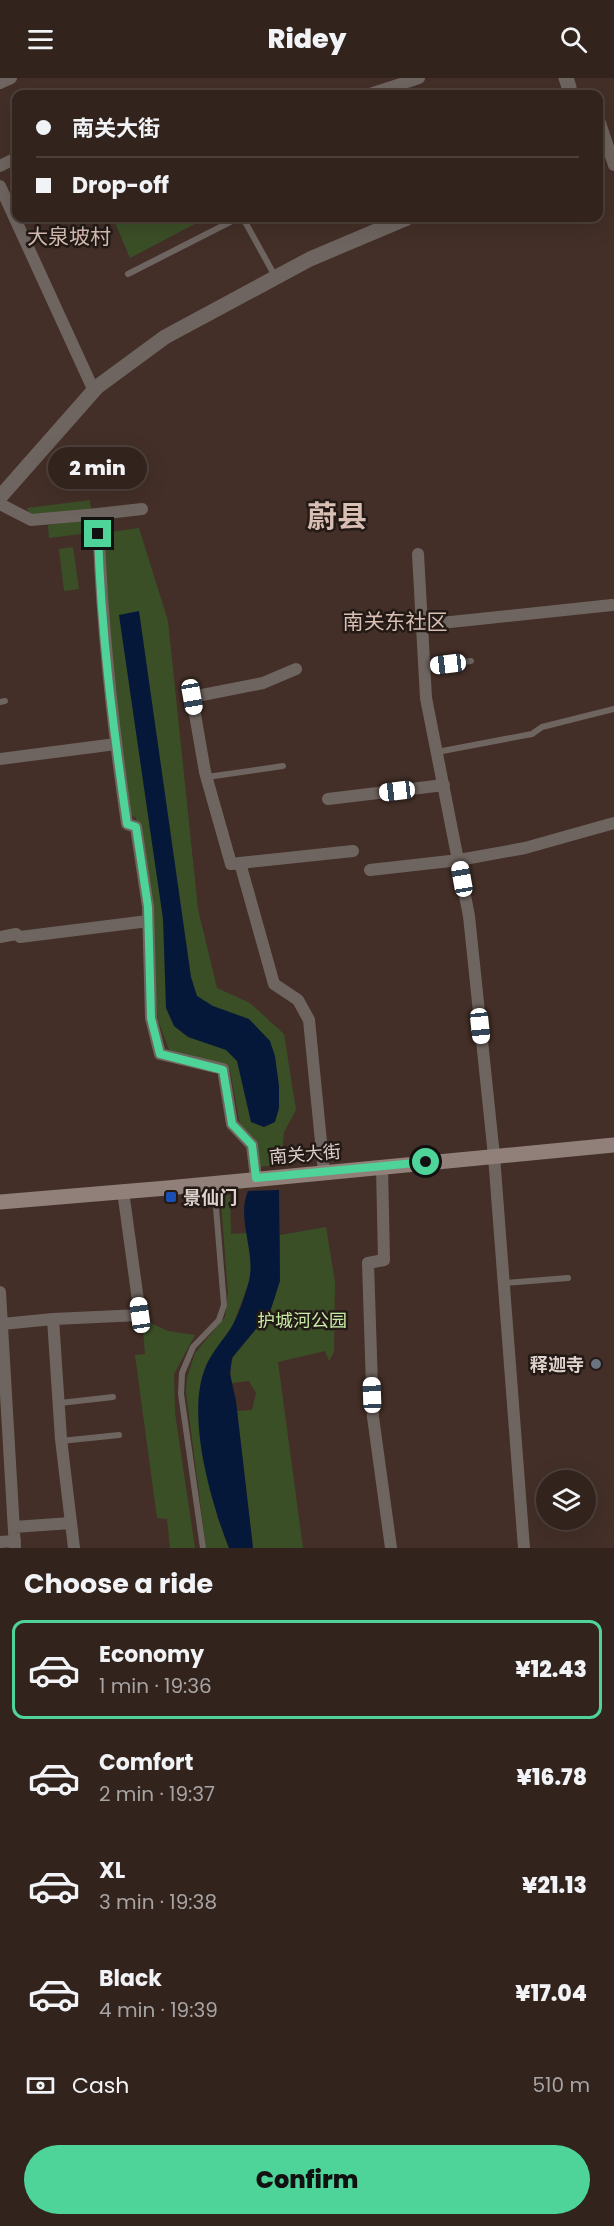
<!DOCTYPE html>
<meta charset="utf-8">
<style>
:root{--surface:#32231d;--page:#3a2b26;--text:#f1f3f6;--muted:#a8a4a4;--line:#4d403b;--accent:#4ed399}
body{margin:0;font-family:Poppins,"Noto Sans SC",sans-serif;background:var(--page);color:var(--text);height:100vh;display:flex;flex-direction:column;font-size:22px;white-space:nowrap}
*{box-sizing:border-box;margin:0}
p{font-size:20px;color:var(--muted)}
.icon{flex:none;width:33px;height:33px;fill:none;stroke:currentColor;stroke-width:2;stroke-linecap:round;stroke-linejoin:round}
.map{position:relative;height:1470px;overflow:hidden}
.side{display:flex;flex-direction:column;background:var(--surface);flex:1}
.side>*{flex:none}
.banner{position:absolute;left:12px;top:12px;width:591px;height:132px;border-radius:12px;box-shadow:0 6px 24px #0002,0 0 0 2px var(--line);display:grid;align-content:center;height:132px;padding:0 24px;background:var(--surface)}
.controls{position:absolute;left:536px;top:1392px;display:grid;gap:12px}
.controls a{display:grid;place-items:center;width:60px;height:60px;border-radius:50%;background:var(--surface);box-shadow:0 6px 24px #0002,0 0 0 2px var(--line);font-size:30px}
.end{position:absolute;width:27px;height:27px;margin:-14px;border:8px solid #4ed399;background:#111;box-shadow:0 0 0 3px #111}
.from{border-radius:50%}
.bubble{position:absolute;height:42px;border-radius:21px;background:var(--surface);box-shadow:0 6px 24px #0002,0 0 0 2px var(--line);font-size:20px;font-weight:800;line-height:42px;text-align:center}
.car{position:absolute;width:18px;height:36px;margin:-18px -9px;border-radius:8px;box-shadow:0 0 4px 2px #0007;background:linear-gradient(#fff 24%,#345 0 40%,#fff 0 76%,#345 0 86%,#fff 0)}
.banner b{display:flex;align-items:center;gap:21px;height:57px;font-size:22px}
.banner b+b{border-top:2px solid var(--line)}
.banner i{width:15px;height:15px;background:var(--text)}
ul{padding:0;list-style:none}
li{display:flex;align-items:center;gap:18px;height:99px;margin:0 12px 9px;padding:0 12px;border:3px solid transparent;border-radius:12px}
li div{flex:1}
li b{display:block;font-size:22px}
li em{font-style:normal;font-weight:800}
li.on{border-color:var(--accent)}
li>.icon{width:54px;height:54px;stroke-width:1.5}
h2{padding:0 24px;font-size:27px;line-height:72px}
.pay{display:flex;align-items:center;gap:15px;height:66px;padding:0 24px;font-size:22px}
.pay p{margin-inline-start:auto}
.primary-button{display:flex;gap:12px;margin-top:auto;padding:12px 24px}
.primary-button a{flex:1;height:69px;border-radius:36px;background:var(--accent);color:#111;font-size:24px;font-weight:800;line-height:69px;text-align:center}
header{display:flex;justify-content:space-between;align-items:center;height:78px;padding:0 24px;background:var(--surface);font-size:27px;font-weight:800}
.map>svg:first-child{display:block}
.green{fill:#3b4f27}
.water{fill:#051839}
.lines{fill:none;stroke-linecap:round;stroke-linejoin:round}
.service{stroke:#6f6560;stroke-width:6}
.minor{stroke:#6f6560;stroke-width:12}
.tertiary{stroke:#6f6560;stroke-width:15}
.secondary{stroke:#908079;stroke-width:15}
.route{stroke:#4ed399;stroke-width:8}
.transit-dot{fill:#1a4fb4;stroke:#231a16;stroke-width:2}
.worship-dot{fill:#6b7280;stroke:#231a16;stroke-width:2}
.labels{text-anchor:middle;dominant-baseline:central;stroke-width:5;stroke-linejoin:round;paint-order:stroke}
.street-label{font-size:18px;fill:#dfd1cc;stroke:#231a16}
.poi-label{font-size:18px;font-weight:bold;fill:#dfd1cc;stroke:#231a16;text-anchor:start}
.park-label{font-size:18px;fill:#c6eba5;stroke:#231a16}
.quarter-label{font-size:21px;fill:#d8beb3;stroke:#231a16}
.town-label{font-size:30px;font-weight:bold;fill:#d8beb3;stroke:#231a16}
</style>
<header><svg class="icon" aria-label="menu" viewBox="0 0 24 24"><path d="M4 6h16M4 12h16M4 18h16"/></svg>Ridey<svg class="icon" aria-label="search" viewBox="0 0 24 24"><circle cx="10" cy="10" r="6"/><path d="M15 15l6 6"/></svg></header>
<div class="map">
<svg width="614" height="1470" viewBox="0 0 614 1470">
<rect width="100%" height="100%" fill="#432f27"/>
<!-- green -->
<path class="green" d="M 113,140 L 206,140 L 130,180 Z
M 90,422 L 91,431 L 30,439 L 27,430 Z
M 87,442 L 89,455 L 49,460 L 48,447 Z
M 139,450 L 168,543 L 198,831 L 217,910 L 250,925 L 284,956 L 296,1032 L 284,1054 L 281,1087 L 258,1089 L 255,1061 L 240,1047 L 230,992 L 169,972 L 158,942 L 155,913 L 151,840 L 136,740 L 129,736 L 115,626 L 103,455 Z
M 73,469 L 79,511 L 64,513 L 59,471 Z
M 230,1116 L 231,1156 L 247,1155 L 252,1181 L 250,1201 L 233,1247 L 206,1287 L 217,1438 L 229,1470 L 206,1470 L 186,1314 L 187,1300 L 195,1275 L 225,1239 L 228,1215 L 221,1124 L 224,1119 Z
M 326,1149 L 335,1204 L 334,1274 L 329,1283 L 325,1273 L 278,1284 L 303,1470 L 253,1470 L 237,1333 L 252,1332 L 256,1315 L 249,1303 L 232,1305 C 223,1266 259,1259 271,1230 C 281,1204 280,1185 280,1157 Z
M 142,1241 L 168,1253 L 195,1257 L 174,1296 L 175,1335 L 195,1470 L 170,1470 L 167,1441 L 157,1440 L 135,1277 L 145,1276 Z"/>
<!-- water -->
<path class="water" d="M 139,533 L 191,899 L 197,918 L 213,928 L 249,941 L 270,963 L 275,978 L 279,1008 L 279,1030 L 275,1044 L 264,1049 L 251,1044 L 237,983 L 226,972 L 188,959 L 174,948 L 166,930 L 163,841 L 119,537 Z
M 279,1112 L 280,1203 L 270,1234 L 232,1280 L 230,1296 L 236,1323 L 253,1470 L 229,1470 C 211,1424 185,1336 206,1288 C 212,1274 223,1262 231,1250 C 239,1236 245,1218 249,1203 C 256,1173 236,1141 248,1113 Z"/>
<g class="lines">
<!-- service -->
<path class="service" d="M 144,16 L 153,13 L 155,16
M 243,140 L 276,200
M 128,196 L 238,140
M 424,589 L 471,583
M 0,624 L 5,623
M 437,674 L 532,656 L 542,649 L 614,631
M 207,699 L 283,688
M 504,1205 L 568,1200
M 60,1325 L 113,1319
M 61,1363 L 119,1357
M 203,1470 L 181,1316 L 182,1295 L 193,1269 L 219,1242 L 224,1227 L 214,1105"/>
<!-- minor -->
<path class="minor" d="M 0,5 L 11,0
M 370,16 L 419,0
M 598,39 L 614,87
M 0,88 L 16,80
M 0,108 L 94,313
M 0,426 L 31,442 L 98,436 C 101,540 112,643 127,746 L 136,749 L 148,829 L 151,940 L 160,976 L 223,991 L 232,1046 L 252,1067 L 256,1100
M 98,436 L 142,431
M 418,476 L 426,620 L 469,838 L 494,1078 L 524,1470
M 422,547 L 612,527
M 296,591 L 263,605 L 192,619 L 205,694 L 231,786 L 240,785 L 274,906 L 298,922 L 309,942 L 324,1094
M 0,681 L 116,666
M 328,721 L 444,707
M 240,785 L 353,773
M 370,792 L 459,782 L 525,770 L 614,745
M 0,859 L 16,856 L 20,859 L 148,843
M 382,1089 L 384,1182 L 368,1185 L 373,1339 L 391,1470
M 0,1214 L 15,1470
M 53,1241 L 140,1237 L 123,1113
M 2,1246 L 53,1241 L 61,1361 L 74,1470
M 14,1449 L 71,1445
M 0,1464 L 15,1463"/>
<!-- tertiary -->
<path class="tertiary" d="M 566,0 L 569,9 L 567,16
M 0,419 L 97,309 L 165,259 L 310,181 L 407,140"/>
<!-- secondary -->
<path class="secondary" d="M 0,1124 L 167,1110 L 614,1067"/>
</g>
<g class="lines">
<!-- route -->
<path class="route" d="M 98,456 C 101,553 113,649 127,746 L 136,749 L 148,829 L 151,940 L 160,976 L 223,992 L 232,1046 L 252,1067 L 256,1100 L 426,1084"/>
</g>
<!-- markers -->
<rect class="transit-dot" x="165" y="1113" width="12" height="12" rx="3"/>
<circle class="worship-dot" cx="596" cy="1286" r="6"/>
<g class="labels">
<!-- street labels -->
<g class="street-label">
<text transform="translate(305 1076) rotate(-5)">南关大街</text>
</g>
<!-- poi labels -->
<g class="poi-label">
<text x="183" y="1119">景仙门</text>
<text x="584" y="1286" text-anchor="end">释迦寺</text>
</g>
<!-- park labels -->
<g class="park-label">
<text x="302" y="1242">护城河公园</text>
</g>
<!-- quarter labels -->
<g class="quarter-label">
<text x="69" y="158">大泉坡村</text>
<text x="395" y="543">南关东社区</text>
</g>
<!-- town labels -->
<g class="town-label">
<text x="337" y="438">蔚县</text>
</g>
</g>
</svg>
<div class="controls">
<a><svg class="icon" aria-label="layers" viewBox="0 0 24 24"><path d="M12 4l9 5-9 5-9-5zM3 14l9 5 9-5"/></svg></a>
</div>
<i class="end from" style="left:426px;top:1084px"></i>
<i class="end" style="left:98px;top:456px"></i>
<div class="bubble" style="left:48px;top:369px;width:99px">2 min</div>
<i class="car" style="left:448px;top:586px;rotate:263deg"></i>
<i class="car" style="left:192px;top:619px;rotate:170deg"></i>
<i class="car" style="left:397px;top:713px;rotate:263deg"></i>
<i class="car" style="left:462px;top:801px;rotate:350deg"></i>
<i class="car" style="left:480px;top:948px;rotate:174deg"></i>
<i class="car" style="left:140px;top:1237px;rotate:352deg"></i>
<i class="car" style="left:372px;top:1317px;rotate:358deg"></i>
<div class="banner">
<b><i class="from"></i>南关大街</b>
<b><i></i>Drop-off</b>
</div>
</div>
<section class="side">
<h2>Choose a ride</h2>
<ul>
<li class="on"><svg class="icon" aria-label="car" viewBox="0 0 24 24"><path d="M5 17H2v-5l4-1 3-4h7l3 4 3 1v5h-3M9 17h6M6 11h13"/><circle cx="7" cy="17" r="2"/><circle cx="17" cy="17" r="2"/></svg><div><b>Economy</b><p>1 min · 19:36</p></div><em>¥12.43</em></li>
<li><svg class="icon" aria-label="car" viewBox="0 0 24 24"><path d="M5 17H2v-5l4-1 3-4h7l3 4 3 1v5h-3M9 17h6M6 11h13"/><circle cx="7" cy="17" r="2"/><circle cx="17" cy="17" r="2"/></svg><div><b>Comfort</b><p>2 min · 19:37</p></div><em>¥16.78</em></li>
<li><svg class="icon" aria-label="car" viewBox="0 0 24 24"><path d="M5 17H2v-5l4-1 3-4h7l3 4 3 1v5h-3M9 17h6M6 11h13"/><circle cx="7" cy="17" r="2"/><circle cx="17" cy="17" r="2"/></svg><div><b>XL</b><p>3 min · 19:38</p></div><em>¥21.13</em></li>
<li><svg class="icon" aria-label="car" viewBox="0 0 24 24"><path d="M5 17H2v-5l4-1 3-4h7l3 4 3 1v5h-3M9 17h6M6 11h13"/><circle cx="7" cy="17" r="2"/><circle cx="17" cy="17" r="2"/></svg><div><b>Black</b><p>4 min · 19:39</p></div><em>¥17.04</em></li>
</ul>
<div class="pay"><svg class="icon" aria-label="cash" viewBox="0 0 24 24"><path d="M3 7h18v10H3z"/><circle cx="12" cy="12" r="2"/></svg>Cash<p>510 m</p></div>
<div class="primary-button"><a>Confirm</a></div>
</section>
